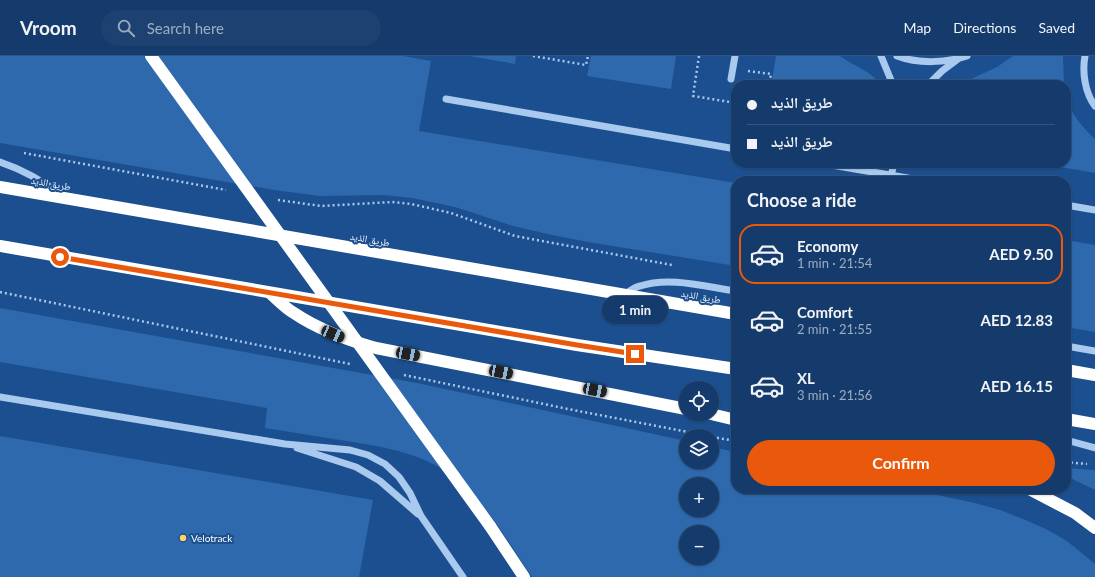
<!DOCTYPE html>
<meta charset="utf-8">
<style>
:root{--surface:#143b6b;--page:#1d4271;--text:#f1f3f6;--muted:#9dadc1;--line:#33557e;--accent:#ea580c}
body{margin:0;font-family:Lato,"Noto Naskh Arabic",sans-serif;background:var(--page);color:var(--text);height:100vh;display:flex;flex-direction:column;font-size:15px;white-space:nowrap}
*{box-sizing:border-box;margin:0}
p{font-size:13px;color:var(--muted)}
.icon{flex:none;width:22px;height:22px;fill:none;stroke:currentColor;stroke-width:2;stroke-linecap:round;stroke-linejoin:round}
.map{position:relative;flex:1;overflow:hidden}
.side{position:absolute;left:731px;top:120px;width:340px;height:318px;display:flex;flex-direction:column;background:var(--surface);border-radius:16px;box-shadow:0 1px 3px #0004,0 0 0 1px var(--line)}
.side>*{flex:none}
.guide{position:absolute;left:731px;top:24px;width:340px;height:88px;border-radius:16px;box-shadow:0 1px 3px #0004,0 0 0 1px var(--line);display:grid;align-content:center;height:88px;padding:0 16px;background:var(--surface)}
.tools{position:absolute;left:679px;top:325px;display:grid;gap:8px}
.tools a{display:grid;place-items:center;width:40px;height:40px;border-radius:50%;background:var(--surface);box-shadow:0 1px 3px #0004,0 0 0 1px var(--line);font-size:20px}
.end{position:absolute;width:18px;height:18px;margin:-9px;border:5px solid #ea580c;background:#fff;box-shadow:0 0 0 2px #fff}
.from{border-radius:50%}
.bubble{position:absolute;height:28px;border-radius:14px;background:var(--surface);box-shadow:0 1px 3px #0004,0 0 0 1px var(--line);font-size:13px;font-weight:700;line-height:28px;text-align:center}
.car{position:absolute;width:12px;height:24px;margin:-12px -6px;border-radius:5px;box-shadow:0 0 3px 1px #0007;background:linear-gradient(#222 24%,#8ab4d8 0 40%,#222 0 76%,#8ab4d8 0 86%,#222 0)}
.guide b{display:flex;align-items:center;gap:14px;height:38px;font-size:15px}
.guide b+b{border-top:1px solid var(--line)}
.guide i{width:10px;height:10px;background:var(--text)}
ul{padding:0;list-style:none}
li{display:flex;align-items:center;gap:12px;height:60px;margin:0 8px 6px;padding:0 8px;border:2px solid transparent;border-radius:16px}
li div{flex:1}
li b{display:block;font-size:15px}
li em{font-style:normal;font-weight:700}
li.active{border-color:var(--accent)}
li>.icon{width:36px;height:36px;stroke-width:1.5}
h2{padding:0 16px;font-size:18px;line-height:48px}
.button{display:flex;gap:8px;margin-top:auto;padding:8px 16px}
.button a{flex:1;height:46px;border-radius:24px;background:var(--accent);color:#fff;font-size:16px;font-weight:700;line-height:46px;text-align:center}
header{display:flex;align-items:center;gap:24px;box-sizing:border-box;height:56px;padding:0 20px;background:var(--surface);border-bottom:1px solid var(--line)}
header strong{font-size:19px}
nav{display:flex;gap:22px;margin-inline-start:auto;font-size:14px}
.search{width:280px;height:36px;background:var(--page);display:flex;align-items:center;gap:10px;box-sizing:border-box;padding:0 14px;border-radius:22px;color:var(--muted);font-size:15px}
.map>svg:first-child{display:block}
.green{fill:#2e69ad;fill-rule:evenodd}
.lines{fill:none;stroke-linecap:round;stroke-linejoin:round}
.path{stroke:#a9c9ee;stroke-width:2.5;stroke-dasharray:2 3;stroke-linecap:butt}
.minor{stroke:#a9c9ee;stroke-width:7}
.highway{stroke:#fff;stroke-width:12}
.highway-bridge{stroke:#fff;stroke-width:12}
.route{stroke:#ea580c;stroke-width:5}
.poi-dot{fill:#ffd166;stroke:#1b4f8f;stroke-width:1.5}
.labels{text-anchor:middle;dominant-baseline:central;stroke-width:4;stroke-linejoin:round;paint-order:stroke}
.street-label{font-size:10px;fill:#fff;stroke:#1b4f8f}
.poi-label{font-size:10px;fill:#fff;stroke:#1b4f8f;text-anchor:start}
</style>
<header>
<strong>Vroom</strong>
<div class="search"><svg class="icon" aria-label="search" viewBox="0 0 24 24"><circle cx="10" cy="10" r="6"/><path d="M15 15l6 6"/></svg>Search here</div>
<nav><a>Map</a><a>Directions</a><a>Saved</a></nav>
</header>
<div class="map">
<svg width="1095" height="521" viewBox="0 0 1095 521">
<rect width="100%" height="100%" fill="#1b4f8f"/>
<!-- green -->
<path class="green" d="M 0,0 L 403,0 L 431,5 L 419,75 L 736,127 L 736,210 L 588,186 L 552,179 L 513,170 L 455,151 L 412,142 L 384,139 L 320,140 L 274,134 L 0,87 Z
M 470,0 L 516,0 L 515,8 Z
M 591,0 L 676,0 L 671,33 L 587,20 Z
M 776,0 L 840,0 C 853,10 871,14 880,29 L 771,29 Z
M 1013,0 L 1063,0 L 1064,29 L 958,29 L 997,11 Z
M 1066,39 C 1070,57 1082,71 1095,83 L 1095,117 L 1037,107 L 1066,107 Z
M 1066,184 L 1095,189 L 1095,276 L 1066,271 Z
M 0,252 L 417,327 L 686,385 L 686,406 L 712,406 L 712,391 L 736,396 L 736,433 L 909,433 L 975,447 L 1000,454 L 1023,463 L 1046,473 L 1067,485 L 1095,508 L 1095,521 L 532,521 C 511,490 491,455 463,429 C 430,397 384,391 340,384 C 315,380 290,376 265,372 L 267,352 L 0,306 ZM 686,428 L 712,428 L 712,454 L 686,454 ZM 686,476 L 712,476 L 712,502 L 686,502 Z
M 0,380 L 373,444 L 359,521 L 0,521 Z
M 1066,412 L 1095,414 L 1095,434 L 1066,420 Z"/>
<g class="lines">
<!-- path -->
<path class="path" d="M 533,0 L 586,9 L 588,0
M 699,0 L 693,40 L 736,47
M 748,15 L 771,18 L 769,29
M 24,97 L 226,134
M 278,144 L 321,150 L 392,146 L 411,148 L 451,157 L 515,180 L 672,209
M 0,236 L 350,308
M 404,319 L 568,353 L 709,380
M 712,381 L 736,385
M 1066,406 L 1087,408"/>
<!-- minor -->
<path class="minor" d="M 881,0 L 893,29
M 897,0 C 918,8 946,7 967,0
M 1085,0 C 1082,16 1085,37 1095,50
M 731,23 L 735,0
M 928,29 L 942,15 L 958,3
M 446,43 L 736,93
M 0,106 C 24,114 43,125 63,140
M 820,107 L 925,125
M 890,125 L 894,107
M 1066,149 L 1095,154
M 624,239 C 629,236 634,231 640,230 C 670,220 706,231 736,235
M 1066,290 L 1095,295
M 0,341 L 285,388 L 350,394 L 368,399 L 385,408 L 399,421 L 410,437 L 421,460 L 463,521
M 1066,384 L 1095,392
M 297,392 L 356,411 L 380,425 L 418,458"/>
<!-- highway -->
<path class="highway" d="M 0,131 L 736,258
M 0,190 L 577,289 L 736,313
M 270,237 C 278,244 285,252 294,257 C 319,274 347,284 376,292 L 686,353
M 1066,314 L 1095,319
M 711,358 L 736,364
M 1066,363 L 1095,368
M 1029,433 L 1075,457 L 1095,472
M 490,470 L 524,521"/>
<!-- highway-bridge -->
<path class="highway-bridge" d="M 151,0 L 490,470"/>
</g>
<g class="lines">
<!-- route -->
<path class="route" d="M 60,201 L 577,289 L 635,298"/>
</g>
<!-- markers -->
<circle class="poi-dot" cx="183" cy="482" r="4"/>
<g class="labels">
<!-- street labels -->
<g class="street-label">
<text transform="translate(51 127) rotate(10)">طريق الذيد</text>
<text transform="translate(370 183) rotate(10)">طريق الذيد</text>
<text transform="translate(701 240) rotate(10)">طريق الذيد</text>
</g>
<!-- poi labels -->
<g class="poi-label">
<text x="191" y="482">Velotrack</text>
</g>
</g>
</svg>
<div class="tools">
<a><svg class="icon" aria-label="locate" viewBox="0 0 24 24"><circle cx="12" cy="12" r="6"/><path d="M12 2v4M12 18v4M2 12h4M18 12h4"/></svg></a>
<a><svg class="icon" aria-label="layers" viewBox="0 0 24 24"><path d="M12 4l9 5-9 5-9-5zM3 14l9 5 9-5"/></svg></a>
<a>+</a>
<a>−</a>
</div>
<i class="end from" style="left:60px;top:201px"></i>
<i class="end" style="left:635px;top:298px"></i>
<div class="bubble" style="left:602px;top:240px;width:66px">1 min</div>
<i class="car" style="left:333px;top:278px;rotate:113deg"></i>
<i class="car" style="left:408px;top:298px;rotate:101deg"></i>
<i class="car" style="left:501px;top:316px;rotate:101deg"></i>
<i class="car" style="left:595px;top:334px;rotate:101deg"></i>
<div class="guide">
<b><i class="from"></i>طريق الذيد</b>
<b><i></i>طريق الذيد</b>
</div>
<section class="side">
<h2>Choose a ride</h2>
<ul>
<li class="active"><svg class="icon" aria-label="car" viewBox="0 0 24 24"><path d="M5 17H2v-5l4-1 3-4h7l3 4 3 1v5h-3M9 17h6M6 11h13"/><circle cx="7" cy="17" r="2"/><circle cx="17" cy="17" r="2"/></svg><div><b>Economy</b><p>1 min · 21:54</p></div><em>AED 9.50</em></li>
<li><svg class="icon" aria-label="car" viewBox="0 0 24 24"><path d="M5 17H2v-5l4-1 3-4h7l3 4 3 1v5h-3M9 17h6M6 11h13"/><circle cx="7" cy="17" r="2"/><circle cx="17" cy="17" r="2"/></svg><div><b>Comfort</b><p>2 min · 21:55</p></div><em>AED 12.83</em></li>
<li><svg class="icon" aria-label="car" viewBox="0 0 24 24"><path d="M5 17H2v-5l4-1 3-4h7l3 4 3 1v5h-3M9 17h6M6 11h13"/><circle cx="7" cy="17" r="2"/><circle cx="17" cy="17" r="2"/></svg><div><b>XL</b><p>3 min · 21:56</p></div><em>AED 16.15</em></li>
</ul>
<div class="button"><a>Confirm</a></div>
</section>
</div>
